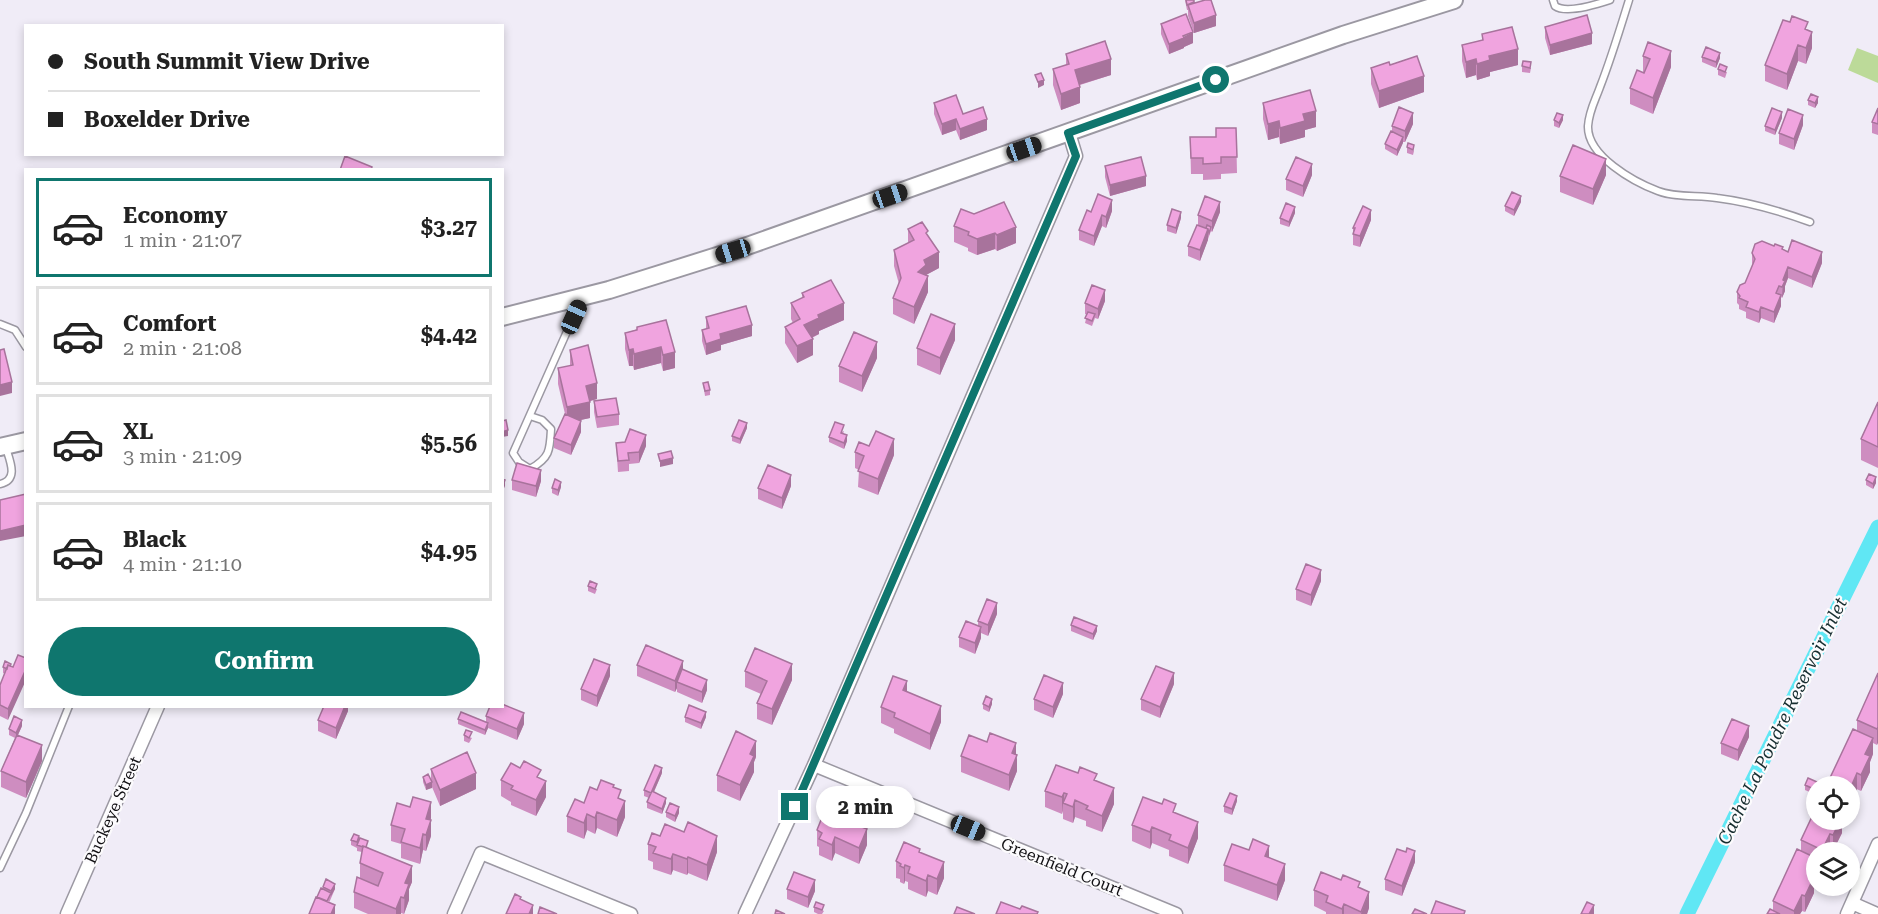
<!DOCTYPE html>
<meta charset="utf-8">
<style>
:root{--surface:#fff;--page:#f6f6f6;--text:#222;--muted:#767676;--line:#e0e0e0;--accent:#0f766e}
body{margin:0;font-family:"Roboto Serif",serif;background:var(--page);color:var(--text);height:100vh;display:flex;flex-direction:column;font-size:22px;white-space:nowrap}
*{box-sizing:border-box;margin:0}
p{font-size:20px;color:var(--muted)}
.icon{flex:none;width:33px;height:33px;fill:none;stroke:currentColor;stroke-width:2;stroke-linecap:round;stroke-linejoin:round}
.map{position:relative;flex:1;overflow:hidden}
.side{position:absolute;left:24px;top:168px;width:480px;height:540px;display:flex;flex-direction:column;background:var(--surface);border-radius:0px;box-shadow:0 3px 9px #0003}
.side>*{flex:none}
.hud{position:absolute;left:24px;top:24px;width:480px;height:132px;border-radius:0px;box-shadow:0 3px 9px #0003;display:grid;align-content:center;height:132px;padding:0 24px;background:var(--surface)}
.buttons{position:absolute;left:1806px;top:776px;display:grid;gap:12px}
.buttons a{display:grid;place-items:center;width:54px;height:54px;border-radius:50%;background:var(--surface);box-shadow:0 3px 9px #0003;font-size:30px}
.end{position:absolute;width:27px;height:27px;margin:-14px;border:8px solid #0f766e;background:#fff;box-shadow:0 0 0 3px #fff}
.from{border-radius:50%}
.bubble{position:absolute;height:42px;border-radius:21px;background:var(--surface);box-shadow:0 3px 9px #0003;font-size:20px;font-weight:700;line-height:42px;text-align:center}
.car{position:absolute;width:18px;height:36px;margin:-18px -9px;border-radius:8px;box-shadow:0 0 4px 2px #0007;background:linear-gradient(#222 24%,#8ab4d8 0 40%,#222 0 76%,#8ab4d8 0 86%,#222 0)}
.hud b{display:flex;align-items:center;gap:21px;height:57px;font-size:22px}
.hud b+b{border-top:2px solid var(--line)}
.hud i{width:15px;height:15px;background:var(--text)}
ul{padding:10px 0 0;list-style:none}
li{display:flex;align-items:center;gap:18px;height:99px;margin:0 12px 9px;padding:0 12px;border:3px solid var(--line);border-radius:0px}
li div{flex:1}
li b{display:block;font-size:22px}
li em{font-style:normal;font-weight:700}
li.on{border-color:var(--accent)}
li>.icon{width:54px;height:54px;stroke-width:1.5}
.action{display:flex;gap:12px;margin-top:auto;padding:12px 24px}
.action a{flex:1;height:69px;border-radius:36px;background:var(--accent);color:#fff;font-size:24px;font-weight:700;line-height:69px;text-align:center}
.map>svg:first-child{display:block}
.green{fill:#bcda99}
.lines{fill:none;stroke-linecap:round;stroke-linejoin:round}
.canal{stroke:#60e7f4;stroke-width:15}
.lane-casing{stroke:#9b98a2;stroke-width:9}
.street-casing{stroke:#9b98a2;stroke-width:15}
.secondary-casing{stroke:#9b98a2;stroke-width:20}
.lane{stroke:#fff;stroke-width:6}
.street{stroke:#fff;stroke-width:12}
.secondary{stroke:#fff;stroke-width:16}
.wall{fill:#ce8dc0}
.shaded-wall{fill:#a8739c}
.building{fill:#f0a4df;stroke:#a8739c;stroke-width:1.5}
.route{stroke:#0f766e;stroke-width:8}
.labels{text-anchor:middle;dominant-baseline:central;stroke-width:4.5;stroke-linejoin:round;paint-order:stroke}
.street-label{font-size:16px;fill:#111013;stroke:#fcfbfd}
.water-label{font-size:18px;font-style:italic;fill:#172e30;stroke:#fcfbfd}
</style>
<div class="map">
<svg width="1878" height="914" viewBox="0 0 1878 914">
<rect width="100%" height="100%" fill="#f0ecf7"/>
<!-- green -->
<path class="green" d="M 1857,48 L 1878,56 L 1878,83 L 1848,70 Z"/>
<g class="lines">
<!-- canal -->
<path class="canal" d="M 1687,914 L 1878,527"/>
<defs>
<path id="lane" d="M 1553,0 L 1555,6 C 1566,14 1598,4 1610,0
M 1629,0 C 1620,29 1611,59 1600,87 C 1595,101 1589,111 1588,126 C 1587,156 1634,182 1658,191 C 1676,198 1698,195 1717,198 C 1749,202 1780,211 1810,222
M 0,324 L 15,330 L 26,347
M 530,416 L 542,420 L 551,429 C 550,450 550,458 530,469 L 519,462 L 513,453 L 581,300
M 0,484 C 19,480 10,461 6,448
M 0,868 L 26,813 L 69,706"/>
<path id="street" d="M 814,765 L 1176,914
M 1852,903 L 1877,914
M 67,914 L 158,706
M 454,914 L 481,853 L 631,914
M 745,914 L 814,765 L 1076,156 L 1069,133
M 1847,914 L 1878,844"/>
<path id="secondary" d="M 502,317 L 609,290 L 733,251 L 1343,35 L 1454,0
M 0,447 L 26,441"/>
</defs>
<!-- lane casing -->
<use href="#lane" class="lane-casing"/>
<!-- street casing -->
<use href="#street" class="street-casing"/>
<!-- secondary casing -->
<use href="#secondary" class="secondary-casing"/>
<!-- lane -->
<use href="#lane" class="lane"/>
<!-- street -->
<use href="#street" class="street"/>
<!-- secondary -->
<use href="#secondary" class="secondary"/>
</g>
<!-- wall -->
<path class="wall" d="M 1185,0 L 1194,0 L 1194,4 L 1216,26 L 1194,33 L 1188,16 L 1188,10 L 1187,10 Z
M 1161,24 L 1193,43 L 1184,47 L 1184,48 L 1169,54 L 1161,34 Z
M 1545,27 L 1592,44 L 1550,55 L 1545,38 Z
M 1808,30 L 1812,48 L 1806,64 L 1798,61 L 1787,90 L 1765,81 L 1765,65 Z
M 1482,34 L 1518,65 L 1490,72 L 1490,76 L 1477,80 L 1476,75 L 1466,78 L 1462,61 L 1462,45 L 1482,40 Z
M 1066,54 L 1111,75 L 1080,85 L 1080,103 L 1061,110 L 1053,85 L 1053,69 L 1066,65 Z
M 1643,56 L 1671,67 L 1653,114 L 1630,104 L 1630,88 L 1644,72 L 1643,72 Z
M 1702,57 L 1720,58 L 1716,68 L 1702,62 Z
M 1522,66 L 1531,68 L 1530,73 L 1522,72 Z
M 1371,68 L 1424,92 L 1379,108 L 1371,84 Z
M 1718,69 L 1727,72 L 1725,78 L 1718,75 Z
M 1808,100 L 1818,103 L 1815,108 L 1808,105 Z
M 934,103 L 963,114 L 987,130 L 960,140 L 956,130 L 942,135 L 934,114 Z
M 1263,103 L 1316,127 L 1305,130 L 1305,137 L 1280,144 L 1279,137 L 1268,140 L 1263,119 Z
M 1878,108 L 1878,135 L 1872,133 L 1872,122 Z
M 1782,118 L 1775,135 L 1765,131 L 1765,126 Z
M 1554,120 L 1563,120 L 1559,128 L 1554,126 Z
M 1413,124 L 1405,142 L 1403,142 L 1397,156 L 1385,149 L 1385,144 L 1392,131 L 1392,126 Z
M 1803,125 L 1794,150 L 1779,144 L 1779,133 Z
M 1236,128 L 1237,173 L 1221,174 L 1221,179 L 1203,180 L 1203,174 L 1191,174 L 1190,137 L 1216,137 Z
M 1407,147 L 1414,151 L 1413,155 L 1407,153 Z
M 1105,166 L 1146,186 L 1110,196 L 1105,177 Z
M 1312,175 L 1303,197 L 1286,190 L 1286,179 Z
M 1606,175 L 1593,205 L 1560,192 L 1560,176 Z
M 1521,202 L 1514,216 L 1505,211 L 1505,206 Z
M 961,209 L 1016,243 L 997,251 L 995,249 L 977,255 L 968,251 L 968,248 L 954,242 L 954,226 Z
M 1112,211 L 1106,228 L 1102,226 L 1094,246 L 1079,240 L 1079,230 L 1091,212 Z
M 1220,212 L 1212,232 L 1211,231 L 1200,261 L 1188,256 L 1188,246 L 1198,225 L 1198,215 Z
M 1295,213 L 1289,227 L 1280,224 L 1280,218 Z
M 1181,218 L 1176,234 L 1167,231 L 1167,225 Z
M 1371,220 L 1360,247 L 1353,245 L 1353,228 Z
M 908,229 L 928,236 L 939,268 L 926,275 L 928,292 L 914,324 L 893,314 L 893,298 L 899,284 L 894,266 L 894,250 L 908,243 Z
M 1783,250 L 1822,263 L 1812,288 L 1788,278 L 1785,286 L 1785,291 L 1782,298 L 1781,297 L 1781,306 L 1774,323 L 1761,318 L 1759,323 L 1746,318 L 1746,312 L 1739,309 L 1739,305 L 1737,303 L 1737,292 L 1745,283 L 1753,265 L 1752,263 L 1752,253 Z
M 802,293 L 844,320 L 819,331 L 819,334 L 812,338 L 813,355 L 797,363 L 785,343 L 785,327 L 793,323 L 791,319 L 791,303 L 802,299 Z
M 1105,301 L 1098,319 L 1095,318 L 1092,326 L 1085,323 L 1087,315 L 1085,314 L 1085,303 Z
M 706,317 L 752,336 L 721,345 L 721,350 L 706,355 L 702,341 L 702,330 L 706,329 Z
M 666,320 L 675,368 L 663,371 L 661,363 L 634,370 L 633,366 L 629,366 L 625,349 L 625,333 Z
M 955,340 L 940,375 L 917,365 L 917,348 Z
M 570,350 L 597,399 L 590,401 L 590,418 L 580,420 L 581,432 L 571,455 L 554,448 L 554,438 L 565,414 L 558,384 L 558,368 L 570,366 Z
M 877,358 L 862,392 L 839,382 L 839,366 Z
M 703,383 L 710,390 L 710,395 L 705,396 Z
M 594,401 L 619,414 L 619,425 L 597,428 L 594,412 Z
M 1878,402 L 1878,468 L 1861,460 L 1861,439 Z
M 747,428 L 740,444 L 732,441 L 732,436 Z
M 844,431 L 843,434 L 847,441 L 844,449 L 829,442 L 829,437 Z
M 616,443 L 646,446 L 639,463 L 629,464 L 629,471 L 618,472 Z
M 869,446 L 894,455 L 878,495 L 858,487 L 859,470 L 855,468 L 855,452 Z
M 512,480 L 541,481 L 536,497 L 512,490 Z
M 1866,480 L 1876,483 L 1873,489 L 1866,485 Z
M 791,486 L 782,509 L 758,499 L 758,488 Z
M 561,487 L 558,496 L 552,493 L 552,488 Z
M 1321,581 L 1311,606 L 1296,600 L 1296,589 Z
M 588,586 L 597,589 L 595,594 L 588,591 Z
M 997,614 L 988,636 L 981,633 L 981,638 L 975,654 L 959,647 L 959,637 L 978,626 L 978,621 Z
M 1071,625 L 1097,631 L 1093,640 L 1071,631 Z
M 11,664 L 8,720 L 0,716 L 0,685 L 5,674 L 3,673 L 3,667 Z
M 637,665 L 683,670 L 707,690 L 702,703 L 677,692 L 677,688 L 675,692 L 637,676 Z
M 745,671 L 792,680 L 772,725 L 757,719 L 757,703 L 761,694 L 745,687 Z
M 1878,673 L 1877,745 L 1873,743 L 1873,754 L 1870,762 L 1870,772 L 1861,791 L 1850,786 L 1829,786 L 1829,780 L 1857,731 L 1857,720 Z
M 610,676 L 597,707 L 581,700 L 581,689 Z
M 1174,684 L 1160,718 L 1141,710 L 1141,699 Z
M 907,692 L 941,722 L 930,750 L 894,733 L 894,729 L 881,723 L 881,707 Z
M 1063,694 L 1053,718 L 1034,710 L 1034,699 Z
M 983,704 L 992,704 L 989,712 L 983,709 Z
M 348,706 L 348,711 L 336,739 L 318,731 L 318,720 Z
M 486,716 L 524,724 L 517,740 L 488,728 L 485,735 L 458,724 L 458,719 L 486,722 Z
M 685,717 L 706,717 L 701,729 L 685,722 Z
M 22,726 L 18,735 L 42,761 L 26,798 L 1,787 L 1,771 L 15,738 L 9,735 L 9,729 Z
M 464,735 L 472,738 L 469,743 L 464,741 Z
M 1749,737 L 1738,761 L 1721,754 L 1721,743 Z
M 987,742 L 1016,755 L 1017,771 L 1009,791 L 961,772 L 961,756 Z
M 756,757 L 754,762 L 754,772 L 740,801 L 717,791 L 717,775 Z
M 431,769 L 476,789 L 440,806 L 432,787 L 426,790 L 423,782 L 423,777 L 431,780 Z
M 662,773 L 654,792 L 666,803 L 662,814 L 647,808 L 647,802 L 649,798 L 644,796 L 644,790 Z
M 541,779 L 546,797 L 536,816 L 511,805 L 511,802 L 501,796 L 501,780 Z
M 1097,781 L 1114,804 L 1102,832 L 1086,826 L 1086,821 L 1075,817 L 1073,823 L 1063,819 L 1063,811 L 1062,814 L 1045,807 L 1045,791 Z
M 1805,785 L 1816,786 L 1816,795 L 1805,790 Z
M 597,790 L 621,800 L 625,817 L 617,837 L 597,828 L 595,834 L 587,830 L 584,839 L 567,832 L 567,816 L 584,803 Z
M 1237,801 L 1232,815 L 1224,812 L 1224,806 Z
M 410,807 L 431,818 L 431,836 L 426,851 L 423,850 L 420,864 L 401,858 L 401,844 L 391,841 L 391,825 Z
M 666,812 L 679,813 L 675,822 L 666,817 Z
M 1176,813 L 1198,838 L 1188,864 L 1169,856 L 1169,850 L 1152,843 L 1150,849 L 1132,841 L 1132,825 Z
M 1842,823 L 1842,833 L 1833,851 L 1830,850 L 1829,852 L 1816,852 L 1816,878 L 1814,883 L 1814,893 L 1805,912 L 1802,911 L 1800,914 L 1767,914 L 1773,911 L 1773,901 L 1801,851 L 1801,840 Z
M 855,824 L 867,845 L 859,864 L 835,853 L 832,861 L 819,855 L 819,847 L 817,846 L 817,830 Z
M 660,836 L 717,852 L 707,881 L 688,873 L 687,875 L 673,870 L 671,875 L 653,869 L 653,862 L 648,860 L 648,844 Z
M 351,840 L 359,840 L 412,882 L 409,889 L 409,900 L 404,914 L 401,913 L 401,914 L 368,914 L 354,908 L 354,892 L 360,878 L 360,863 L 362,852 L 357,851 L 357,846 L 357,848 L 351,845 Z
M 920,852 L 944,878 L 937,895 L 928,891 L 926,897 L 908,889 L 908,882 L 905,881 L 904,884 L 900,882 L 900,879 L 896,878 L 896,861 Z
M 1406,852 L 1415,862 L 1402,896 L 1385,890 L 1385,879 Z
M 1224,865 L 1285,880 L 1277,901 L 1224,881 Z
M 323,887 L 335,889 L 329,903 L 335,914 L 317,898 L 323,889 Z
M 1360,888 L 1369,908 L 1367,914 L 1326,914 L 1326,912 L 1314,906 L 1314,890 Z
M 787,889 L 815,891 L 808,908 L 787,899 Z
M 814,907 L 824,911 L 822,914 L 818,914 L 814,912 Z"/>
<!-- shaded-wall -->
<path class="shaded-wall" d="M 1216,15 L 1216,26 L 1194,33 L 1194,23 Z
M 1193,32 L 1193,43 L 1184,47 L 1184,48 L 1169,54 L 1169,44 Z
M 1812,32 L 1812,48 L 1806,64 L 1806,48 Z
M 1592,33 L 1592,44 L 1550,55 L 1550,45 Z
M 1798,45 L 1798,61 L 1787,90 L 1787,74 Z
M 1518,49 L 1518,65 L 1490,72 L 1490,76 L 1477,80 L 1477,64 L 1489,56 Z
M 1671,51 L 1671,67 L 1653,114 L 1653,98 Z
M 1720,53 L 1720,58 L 1716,68 L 1716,62 Z
M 1111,59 L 1111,75 L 1075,86 L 1075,70 Z
M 1476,59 L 1476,75 L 1466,78 L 1466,62 Z
M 1424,76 L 1424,92 L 1379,108 L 1379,91 Z
M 1044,80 L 1044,85 L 1038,88 L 1038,82 Z
M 1080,87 L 1080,103 L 1061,110 L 1061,94 Z
M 1818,97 L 1818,103 L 1815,108 L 1815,103 Z
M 1316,111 L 1316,127 L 1305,130 L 1305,137 L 1280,144 L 1280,128 L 1303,114 Z
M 1782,112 L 1782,118 L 1775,135 L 1775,130 Z
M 1413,113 L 1413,124 L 1405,142 L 1405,131 Z
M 1563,115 L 1563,120 L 1559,128 L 1559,123 Z
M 1803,115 L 1803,125 L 1794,150 L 1794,139 Z
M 956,119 L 956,130 L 942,135 L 942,124 Z
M 987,119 L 987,130 L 960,140 L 960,129 Z
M 1279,121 L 1279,137 L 1268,140 L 1268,124 Z
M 1403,137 L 1403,143 L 1397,156 L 1397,150 Z
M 1606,159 L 1606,175 L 1593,205 L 1593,189 Z
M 1312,164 L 1312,175 L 1303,197 L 1303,186 Z
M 1146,176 L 1146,186 L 1110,196 L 1110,185 Z
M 1521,196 L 1521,202 L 1514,216 L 1514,210 Z
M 1112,200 L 1112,211 L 1106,228 L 1106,217 Z
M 1220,202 L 1220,212 L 1212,232 L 1212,221 Z
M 1295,207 L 1295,213 L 1289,227 L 1289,222 Z
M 1371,210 L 1371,220 L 1360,247 L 1360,236 Z
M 1181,212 L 1181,218 L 1176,234 L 1176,228 Z
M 1102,215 L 1102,226 L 1094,246 L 1094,236 Z
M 1016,227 L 1016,243 L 997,251 L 997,235 Z
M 1208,229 L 1208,240 L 1200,261 L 1200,250 Z
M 995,233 L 995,249 L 977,255 L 977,239 Z
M 939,252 L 939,268 L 926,275 L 928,276 L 928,292 L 914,324 L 914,307 L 918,272 L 924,260 Z
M 1822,252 L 1822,263 L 1812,288 L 1812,277 Z
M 1788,267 L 1788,278 L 1785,286 L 1785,291 L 1782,298 L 1783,280 Z
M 1105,290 L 1105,301 L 1098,319 L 1098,309 Z
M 1781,295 L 1781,306 L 1774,323 L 1774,312 Z
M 844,303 L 844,320 L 819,331 L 819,334 L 804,341 L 804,325 L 818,315 Z
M 1761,307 L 1761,318 L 1759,323 L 1759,312 Z
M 955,324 L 955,340 L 940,375 L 940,358 Z
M 752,325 L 752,336 L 721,345 L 721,350 L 706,355 L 706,344 L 720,334 Z
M 813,339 L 813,355 L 797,363 L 797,346 Z
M 877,342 L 877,358 L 862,392 L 862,376 Z
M 661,347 L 661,363 L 634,370 L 634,354 Z
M 633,349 L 633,366 L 629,366 L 629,350 Z
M 675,352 L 675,368 L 663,371 L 663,355 Z
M 12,382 L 12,393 L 0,396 L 0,385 Z
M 597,383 L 597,399 L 586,402 L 586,386 Z
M 590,402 L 590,418 L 567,423 L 567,407 Z
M 581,421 L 581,432 L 571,455 L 571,445 Z
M 747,423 L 747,428 L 740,444 L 740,439 Z
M 508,430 L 508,436 L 502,437 L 502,432 Z
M 646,435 L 646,446 L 639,463 L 639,452 Z
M 847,435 L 847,441 L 844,449 L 844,443 Z
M 894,439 L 894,455 L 878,495 L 878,479 Z
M 673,458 L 673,464 L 660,467 L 660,461 Z
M 541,470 L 541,481 L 536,497 L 536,486 Z
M 791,475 L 791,486 L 782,509 L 782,498 Z
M 1876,477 L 1876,483 L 1873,489 L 1873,484 Z
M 505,480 L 505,486 L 502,493 L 502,488 Z
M 561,482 L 561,487 L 558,496 L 558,490 Z
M 26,525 L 26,536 L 0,541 L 0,531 Z
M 1321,570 L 1321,581 L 1311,606 L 1311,595 Z
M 997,603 L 997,614 L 988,636 L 988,625 Z
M 1097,626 L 1097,631 L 1093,640 L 1093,634 Z
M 981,627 L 981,638 L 975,654 L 975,643 Z
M 683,661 L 683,672 L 677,682 L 677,688 L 675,692 L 675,681 Z
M 792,664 L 792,680 L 772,725 L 772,709 Z
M 610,665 L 610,676 L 597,707 L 597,696 Z
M 26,669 L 26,680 L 8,720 L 8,709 Z
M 1174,673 L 1174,684 L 1160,718 L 1160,707 Z
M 707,680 L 707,690 L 702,703 L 702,692 Z
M 907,681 L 907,697 L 903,690 Z
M 1063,683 L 1063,694 L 1053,718 L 1053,707 Z
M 992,699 L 992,704 L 989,712 L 989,707 Z
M 345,706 L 348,706 L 348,711 L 336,739 L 336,728 Z
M 941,706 L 941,722 L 930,750 L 930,734 Z
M 706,712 L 706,717 L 701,729 L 701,723 Z
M 524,713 L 524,724 L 517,740 L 517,729 Z
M 22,720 L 22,726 L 16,739 L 16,733 Z
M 488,723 L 488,728 L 485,735 L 485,730 Z
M 1749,726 L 1749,737 L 1738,761 L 1738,750 Z
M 1878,727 L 1878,743 L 1877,745 L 1877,729 Z
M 1873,738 L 1873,754 L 1870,762 L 1870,772 L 1861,791 L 1861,775 L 1865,754 Z
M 756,741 L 756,757 L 754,762 L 754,772 L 740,801 L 740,785 L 750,754 Z
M 1016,743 L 1016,759 L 1017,755 L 1017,771 L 1009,791 L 1009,775 L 1012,753 Z
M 42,745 L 42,761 L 26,798 L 26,782 Z
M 662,768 L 662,773 L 651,798 L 651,793 Z
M 476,773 L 476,789 L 440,806 L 440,790 Z
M 1857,773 L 1857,789 L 1850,805 L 1850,789 Z
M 546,781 L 546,797 L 536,816 L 536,800 Z
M 432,782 L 432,788 L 426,790 L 426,785 Z
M 1114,788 L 1114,804 L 1102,832 L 1102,816 Z
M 1064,793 L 1064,804 L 1063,803 L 1062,814 L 1062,797 Z
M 1237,796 L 1237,801 L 1232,815 L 1232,809 Z
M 666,798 L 666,803 L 662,814 L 662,809 Z
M 1075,800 L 1075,817 L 1073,823 L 1073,807 Z
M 625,801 L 625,817 L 617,837 L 617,820 Z
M 431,802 L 431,818 L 428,830 L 431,820 L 431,836 L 426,851 L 426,819 Z
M 679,807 L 679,813 L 675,822 L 675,816 Z
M 597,812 L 597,828 L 595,834 L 595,818 Z
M 587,814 L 587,830 L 584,839 L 584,823 Z
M 1838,819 L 1843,819 L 1842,823 L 1842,833 L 1833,851 L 1833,835 Z
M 1198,822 L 1198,838 L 1188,864 L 1188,848 Z
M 1152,827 L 1152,843 L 1150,849 L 1150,832 Z
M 867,829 L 867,845 L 859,864 L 859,848 Z
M 423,834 L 423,850 L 420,864 L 420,848 Z
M 1830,834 L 1830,850 L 1829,852 L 1822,852 L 1822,850 Z
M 717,836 L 717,852 L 707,881 L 707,865 Z
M 835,837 L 835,853 L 832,861 L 832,845 Z
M 1269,846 L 1269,862 L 1265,856 Z
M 1415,851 L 1415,862 L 1402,896 L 1402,886 Z
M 673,854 L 673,870 L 671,875 L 671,859 Z
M 688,857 L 688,873 L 687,875 L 687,859 Z
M 944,862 L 944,878 L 937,895 L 937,879 Z
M 1816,862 L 1816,878 L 1814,883 L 1814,893 L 1805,912 L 1805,896 L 1811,875 Z
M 1285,864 L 1285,880 L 1277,901 L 1277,885 Z
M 905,865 L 905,881 L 904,884 L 904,868 Z
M 412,866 L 412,882 L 409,889 L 409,900 L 404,914 L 405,883 Z
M 928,875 L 928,891 L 926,897 L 926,881 Z
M 815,880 L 815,891 L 808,908 L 808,897 Z
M 335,884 L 335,889 L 331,896 L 331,891 Z
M 1369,892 L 1369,908 L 1367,914 L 1361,914 Z
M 1802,895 L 1802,911 L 1800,914 L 1794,914 L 1794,911 Z
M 401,897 L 401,914 L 396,914 L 396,909 Z
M 1344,904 L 1344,914 L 1342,914 L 1342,909 Z
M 335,905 L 335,914 L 331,914 Z
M 533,905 L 533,914 L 529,914 Z
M 1594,905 L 1594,914 L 1589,914 Z"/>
<!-- building -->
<path class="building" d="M 1186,0 L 1194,0 L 1194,2 L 1187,5 Z
M 1205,0 L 1211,0 L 1216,15 L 1194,23 L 1188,5 Z
M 1186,14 L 1193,32 L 1183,36 L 1184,38 L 1169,44 L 1161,24 Z
M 1587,15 L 1592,33 L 1550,45 L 1545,27 Z
M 1792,16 L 1808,22 L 1805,29 L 1812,32 L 1806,48 L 1798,45 L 1787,74 L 1765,65 L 1783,20 L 1790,22 Z
M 1512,27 L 1518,49 L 1489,56 L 1490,60 L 1477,64 L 1476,59 L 1466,62 L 1462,45 L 1483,40 L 1482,34 Z
M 1105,41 L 1111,59 L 1075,70 L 1080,87 L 1061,94 L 1053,69 L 1069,64 L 1066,54 Z
M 1648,42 L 1671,51 L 1653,98 L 1630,88 L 1637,70 L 1644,73 L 1650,59 L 1643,56 Z
M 1706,47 L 1720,53 L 1716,62 L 1702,57 Z
M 1417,56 L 1424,76 L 1379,91 L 1371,68 L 1389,62 L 1390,65 Z
M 1523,61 L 1531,62 L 1530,68 L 1522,66 Z
M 1720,64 L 1727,67 L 1725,72 L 1718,69 Z
M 1041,73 L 1044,80 L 1038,82 L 1035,75 Z
M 1310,90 L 1316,111 L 1303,114 L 1305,121 L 1280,128 L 1279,121 L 1268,124 L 1263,103 Z
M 1811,94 L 1818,97 L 1815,103 L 1808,100 Z
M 956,95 L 963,114 L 983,107 L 987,119 L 960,129 L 956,119 L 942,124 L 934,103 Z
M 1399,107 L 1413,113 L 1405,131 L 1392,126 Z
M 1772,108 L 1782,112 L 1775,130 L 1765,126 Z
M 1878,108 L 1878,124 L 1872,122 Z
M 1788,109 L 1803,115 L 1794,139 L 1779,133 Z
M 1557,113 L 1563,115 L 1559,123 L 1554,120 Z
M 1216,128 L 1236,128 L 1237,157 L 1221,157 L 1221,163 L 1203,164 L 1203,158 L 1191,158 L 1190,137 L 1216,137 Z
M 1391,131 L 1403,137 L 1397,150 L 1385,144 Z
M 1408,143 L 1414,145 L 1413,150 L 1407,147 Z
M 1573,145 L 1606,159 L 1593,189 L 1560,176 Z
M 345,156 L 372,167 L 371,170 L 340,170 Z
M 1141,157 L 1146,176 L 1110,185 L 1105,166 Z
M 1296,157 L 1312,164 L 1303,186 L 1286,179 Z
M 1512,192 L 1521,196 L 1514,210 L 1505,206 Z
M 1098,194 L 1112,200 L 1106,217 L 1102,215 L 1094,236 L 1079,230 L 1087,210 L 1091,212 Z
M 1205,196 L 1220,202 L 1212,221 L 1198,215 Z
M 1004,202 L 1016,227 L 997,235 L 995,233 L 977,239 L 968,235 L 969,232 L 954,226 L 961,209 L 974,214 Z
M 1286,203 L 1295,207 L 1289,222 L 1280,218 Z
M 1363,206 L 1371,210 L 1360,236 L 1353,234 L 1355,228 L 1353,228 Z
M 1172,209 L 1181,212 L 1176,228 L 1167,225 Z
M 922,222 L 928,231 L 926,233 L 939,252 L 924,260 L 926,265 L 918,272 L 928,276 L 914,307 L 893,298 L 901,278 L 894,250 L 914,240 L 908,229 Z
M 1197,225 L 1208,229 L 1200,250 L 1188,246 Z
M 1207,225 L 1211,227 L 1209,233 L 1208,229 L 1206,228 Z
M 1792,240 L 1822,252 L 1812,277 L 1788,267 L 1783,280 L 1785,281 L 1782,287 L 1779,286 L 1776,293 L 1781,295 L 1774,312 L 1761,307 L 1759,312 L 1746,307 L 1748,302 L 1739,298 L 1740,296 L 1737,292 L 1740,285 L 1745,283 L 1755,259 L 1752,253 L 1755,244 L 1762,241 L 1774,246 L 1775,244 L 1783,247 L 1782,249 L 1788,252 Z
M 831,280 L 844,303 L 818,315 L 819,318 L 804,325 L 813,339 L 797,346 L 785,327 L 800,319 L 791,303 L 804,297 L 802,293 Z
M 1092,285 L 1105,290 L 1098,309 L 1085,303 Z
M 746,306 L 752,325 L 720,334 L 721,339 L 706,344 L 702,330 L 709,328 L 706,317 Z
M 1088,312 L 1095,314 L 1092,321 L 1085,318 Z
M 931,314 L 955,324 L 940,358 L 917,348 Z
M 666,320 L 675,352 L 663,355 L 661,347 L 634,354 L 633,349 L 629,350 L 625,333 L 637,330 L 637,327 Z
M 854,332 L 877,342 L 862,376 L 839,366 Z
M 588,345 L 597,383 L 586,386 L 590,402 L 567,407 L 558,368 L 573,365 L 570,350 Z
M 4,349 L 12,382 L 0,385 L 0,350 Z
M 708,382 L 710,390 L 705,391 L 703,383 Z
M 616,398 L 619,414 L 597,417 L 594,401 Z
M 1878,402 L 1878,447 L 1861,439 Z
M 565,414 L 581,421 L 571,445 L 554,438 Z
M 506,420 L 508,430 L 502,432 L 502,421 Z
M 739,420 L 747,423 L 740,439 L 732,436 Z
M 835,422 L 844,425 L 841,433 L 847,435 L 844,443 L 829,437 Z
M 630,429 L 646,435 L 639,452 L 628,453 L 629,460 L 618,461 L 616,443 L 625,442 Z
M 876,431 L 894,439 L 878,479 L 858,471 L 864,456 L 855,452 L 859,442 L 869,446 Z
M 671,451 L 673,458 L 660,461 L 658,454 Z
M 517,463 L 541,470 L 536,486 L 512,480 Z
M 768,465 L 791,475 L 782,498 L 758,488 Z
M 1869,474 L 1876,477 L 1873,484 L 1866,480 Z
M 502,479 L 505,480 L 502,488 Z
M 555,479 L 561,482 L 558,490 L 552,488 Z
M 26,494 L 26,525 L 0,531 L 0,500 Z
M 1306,564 L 1321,570 L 1311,595 L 1296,589 Z
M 590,581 L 597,584 L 595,589 L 588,586 Z
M 987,599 L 997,603 L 988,625 L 978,621 Z
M 1074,617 L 1097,626 L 1093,634 L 1071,625 Z
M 966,621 L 981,627 L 975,643 L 959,637 Z
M 646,645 L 683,661 L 675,681 L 637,665 Z
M 755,648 L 792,664 L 772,709 L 757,703 L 767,681 L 745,671 Z
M 18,655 L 26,658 L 26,669 L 8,709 L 0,705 L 0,685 L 8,665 L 13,667 Z
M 594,659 L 610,665 L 597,696 L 581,689 Z
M 5,661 L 11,664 L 10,666 L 8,665 L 7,669 L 3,667 Z
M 1156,666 L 1174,673 L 1160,707 L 1141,699 Z
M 682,669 L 707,680 L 702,692 L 677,682 Z
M 1878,673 L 1878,727 L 1877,729 L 1857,720 Z
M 1044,675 L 1063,683 L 1053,707 L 1034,699 Z
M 893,676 L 907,681 L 903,690 L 941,706 L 930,734 L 894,717 L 895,713 L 881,707 Z
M 986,696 L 992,699 L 989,707 L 983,704 Z
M 502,704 L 524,713 L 517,729 L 486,716 L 490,706 L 502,706 Z
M 689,705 L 706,712 L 701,723 L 685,717 Z
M 324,706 L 345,706 L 336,728 L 318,720 Z
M 461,712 L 488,723 L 485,730 L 458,719 Z
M 14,716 L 22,720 L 16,733 L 9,729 Z
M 1732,719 L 1749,726 L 1738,750 L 1721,743 Z
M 1853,729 L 1873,738 L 1865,754 L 1870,756 L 1861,775 L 1857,773 L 1850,789 L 1850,786 L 1841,786 L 1829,780 Z
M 466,730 L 472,732 L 469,738 L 464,735 Z
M 736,731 L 756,741 L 750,754 L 754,756 L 740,785 L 717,775 Z
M 990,733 L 1016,743 L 1012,753 L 1017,755 L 1009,775 L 961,756 L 969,735 L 987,742 Z
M 17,735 L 42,745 L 26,782 L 1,771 Z
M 467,752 L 476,773 L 440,790 L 431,769 Z
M 524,761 L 541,770 L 537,777 L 546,781 L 536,800 L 511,789 L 513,786 L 501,780 L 511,763 L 520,768 Z
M 655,765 L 662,768 L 651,793 L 644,790 Z
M 1056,765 L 1078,773 L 1080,767 L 1097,774 L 1094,780 L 1114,788 L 1102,816 L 1086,809 L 1088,806 L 1075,800 L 1073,807 L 1063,803 L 1067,794 L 1064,793 L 1062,797 L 1045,791 Z
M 428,774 L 432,782 L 426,785 L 423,777 Z
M 1808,778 L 1826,786 L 1816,786 L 1816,790 L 1805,785 Z
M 601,780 L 614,785 L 613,787 L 621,790 L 618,798 L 625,801 L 617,820 L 597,812 L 595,818 L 587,814 L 584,823 L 567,816 L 575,799 L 584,803 L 590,787 L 597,790 Z
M 652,791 L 666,798 L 662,809 L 647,802 Z
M 1230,793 L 1237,796 L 1232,809 L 1224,806 Z
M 413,797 L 431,802 L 426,819 L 431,820 L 426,835 L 423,834 L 420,848 L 401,842 L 405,829 L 391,825 L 397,803 L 410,807 Z
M 1143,797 L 1162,804 L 1164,799 L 1176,804 L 1173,812 L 1198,822 L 1188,848 L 1169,840 L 1171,835 L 1152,827 L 1150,832 L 1132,825 Z
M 670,803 L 679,807 L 675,816 L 666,812 Z
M 1816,808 L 1816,819 L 1841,819 L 1833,835 L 1830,834 L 1822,850 L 1801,840 Z
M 825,810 L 855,822 L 854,824 L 867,829 L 859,848 L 835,837 L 832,845 L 819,839 L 822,833 L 817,830 Z
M 688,822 L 717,836 L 707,865 L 688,857 L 687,859 L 673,854 L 671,859 L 653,853 L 656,847 L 648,844 L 652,833 L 660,836 L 665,824 L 684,832 Z
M 354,834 L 359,836 L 357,842 L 351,840 Z
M 360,838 L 368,841 L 366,847 L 363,846 L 363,847 L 357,845 Z
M 1253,839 L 1269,846 L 1265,856 L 1285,864 L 1277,885 L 1224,865 L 1232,844 L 1249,850 Z
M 904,842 L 920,849 L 919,852 L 944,862 L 937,879 L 928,875 L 926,881 L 908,873 L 910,867 L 905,865 L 904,868 L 900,866 L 901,864 L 896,861 Z
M 363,846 L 412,866 L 405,883 L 409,884 L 404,898 L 401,897 L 396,909 L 354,892 L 357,877 L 378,886 L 383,873 L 360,863 Z
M 1407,848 L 1415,851 L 1402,886 L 1385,879 L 1397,849 L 1406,852 Z
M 1797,849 L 1816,858 L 1816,862 L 1811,875 L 1814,877 L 1805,896 L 1802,895 L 1794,911 L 1773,901 Z
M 794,872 L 815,880 L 808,897 L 787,889 Z
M 1321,872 L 1341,880 L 1343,875 L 1360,882 L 1358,887 L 1369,892 L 1361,912 L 1344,904 L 1342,909 L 1326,902 L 1328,896 L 1314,890 Z
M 326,879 L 335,884 L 331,891 L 323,887 Z
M 321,888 L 331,893 L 327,901 L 317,897 Z
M 515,894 L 521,897 L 520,899 L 533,905 L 529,914 L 506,914 Z
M 316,897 L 335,905 L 331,914 L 309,914 Z
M 1436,901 L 1465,911 L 1464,914 L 1431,914 Z
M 816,902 L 824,905 L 822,910 L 814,907 Z
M 1001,902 L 1020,909 L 1022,906 L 1038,912 L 1037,914 L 996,914 Z
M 1587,902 L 1594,905 L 1589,914 L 1581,914 Z
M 540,907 L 557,914 L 538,914 Z
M 957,907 L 975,914 L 954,914 Z
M 1415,909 L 1427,914 L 1412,914 Z
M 1770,909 L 1780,914 L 1767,914 Z
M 776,910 L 785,914 L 775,914 Z"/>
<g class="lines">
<!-- route -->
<path class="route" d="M 795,807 L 1076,156 L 1068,133 L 1216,80"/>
</g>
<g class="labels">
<!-- street labels -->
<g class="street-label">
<text transform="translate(113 810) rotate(-66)">Buckeye Street</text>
<text transform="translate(1062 867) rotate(22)">Greenfield Court</text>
</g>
<!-- water labels -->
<g class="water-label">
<text transform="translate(1782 721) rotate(-64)">Cache La Poudre Reservoir Inlet</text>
</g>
</g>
</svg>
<div class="buttons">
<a><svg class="icon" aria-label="locate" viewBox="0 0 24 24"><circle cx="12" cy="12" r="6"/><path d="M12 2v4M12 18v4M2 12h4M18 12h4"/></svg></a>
<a><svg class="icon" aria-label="layers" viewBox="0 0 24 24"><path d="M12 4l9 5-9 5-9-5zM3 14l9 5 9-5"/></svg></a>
</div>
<i class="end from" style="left:1216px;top:80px"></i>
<i class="end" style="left:795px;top:807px"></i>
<div class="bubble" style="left:816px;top:786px;width:99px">2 min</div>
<i class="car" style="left:1024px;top:149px;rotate:71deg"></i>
<i class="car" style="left:890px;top:196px;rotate:71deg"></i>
<i class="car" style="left:733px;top:251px;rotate:253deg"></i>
<i class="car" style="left:574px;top:317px;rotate:24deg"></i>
<i class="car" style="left:968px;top:828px;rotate:112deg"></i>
<div class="hud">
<b><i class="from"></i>South Summit View Drive</b>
<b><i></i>Boxelder Drive</b>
</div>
<section class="side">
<ul>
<li class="on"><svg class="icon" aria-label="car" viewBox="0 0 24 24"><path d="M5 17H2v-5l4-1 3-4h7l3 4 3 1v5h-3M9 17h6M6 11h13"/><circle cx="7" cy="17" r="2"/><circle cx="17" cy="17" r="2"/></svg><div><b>Economy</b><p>1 min · 21:07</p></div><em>$3.27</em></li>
<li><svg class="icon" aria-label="car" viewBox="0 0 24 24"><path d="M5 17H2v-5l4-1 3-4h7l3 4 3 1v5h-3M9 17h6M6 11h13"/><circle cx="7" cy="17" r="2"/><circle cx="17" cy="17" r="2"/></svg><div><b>Comfort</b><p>2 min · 21:08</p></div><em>$4.42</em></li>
<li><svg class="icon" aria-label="car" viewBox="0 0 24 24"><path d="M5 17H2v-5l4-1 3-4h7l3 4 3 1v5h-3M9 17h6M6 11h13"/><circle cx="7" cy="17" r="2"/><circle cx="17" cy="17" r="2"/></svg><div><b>XL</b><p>3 min · 21:09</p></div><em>$5.56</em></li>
<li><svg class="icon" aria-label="car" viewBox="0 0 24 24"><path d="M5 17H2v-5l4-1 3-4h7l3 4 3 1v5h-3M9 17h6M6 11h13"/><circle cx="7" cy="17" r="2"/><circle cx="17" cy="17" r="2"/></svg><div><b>Black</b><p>4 min · 21:10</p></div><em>$4.95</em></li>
</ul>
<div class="action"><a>Confirm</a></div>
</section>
</div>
